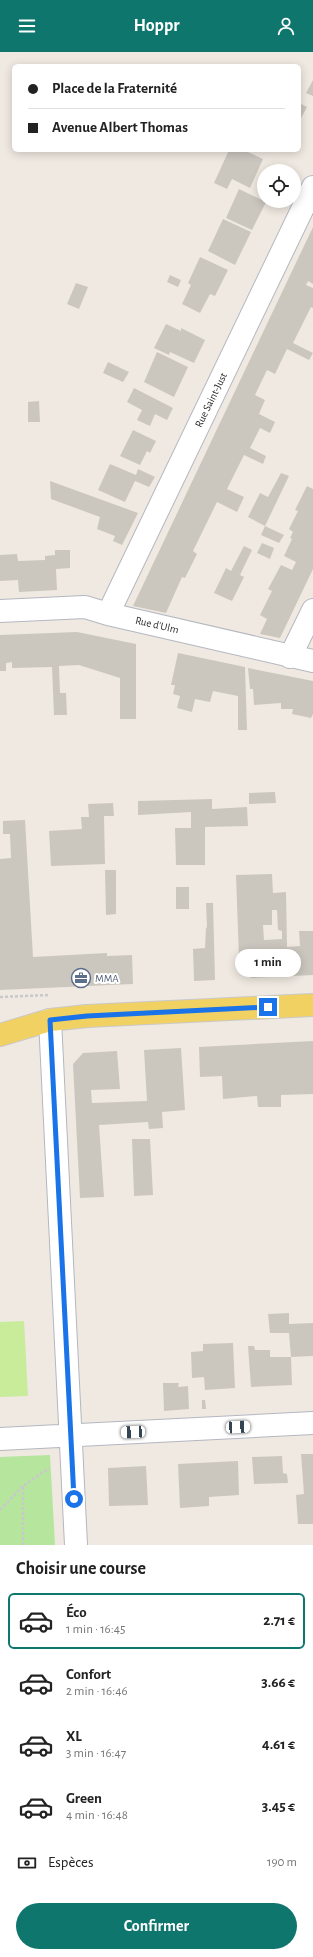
<!DOCTYPE html>
<html lang="fr">
<meta charset="utf-8">
<style>
:root{--surface:#fff;--page:#f2f2f2;--text:#222;--muted:#767676;--line:#e0e0e0;--accent:#0f766e}
body{margin:0;font-family:"Alegreya Sans",sans-serif;background:var(--page);color:var(--text);height:100vh;display:flex;flex-direction:column;font-size:15px;white-space:nowrap}
*{box-sizing:border-box;margin:0}
p{font-size:13px;color:var(--muted)}
.icon{flex:none;width:22px;height:22px;fill:none;stroke:currentColor;stroke-width:2;stroke-linecap:round;stroke-linejoin:round}
.map{position:relative;height:1493px;overflow:hidden}
.details{display:flex;flex-direction:column;background:var(--surface);flex:1}
.details>*{flex:none}
.guide{position:absolute;left:12px;top:12px;width:289px;height:88px;border-radius:6px;box-shadow:0 2px 10px #0003;display:grid;align-content:center;height:88px;padding:0 16px;background:var(--surface)}
.fabs{position:absolute;left:257px;top:112px;display:grid;gap:8px}
.fabs a{display:grid;place-items:center;width:44px;height:44px;border-radius:50%;background:var(--surface);box-shadow:0 2px 10px #0003;font-size:20px}
.end{position:absolute;width:18px;height:18px;margin:-9px;border:5px solid #1a73e8;background:#fff;box-shadow:0 0 0 2px #fff}
.from{border-radius:50%}
.bubble{position:absolute;height:28px;border-radius:14px;background:var(--surface);box-shadow:0 2px 10px #0003;font-size:13px;font-weight:700;line-height:28px;text-align:center}
.car{position:absolute;width:12px;height:24px;margin:-12px -6px;border-radius:5px;box-shadow:0 0 3px 1px #0007;background:linear-gradient(#fff 24%,#345 0 40%,#fff 0 76%,#345 0 86%,#fff 0)}
.guide b{display:flex;align-items:center;gap:14px;height:38px;font-size:15px}
.guide b+b{border-top:1px solid var(--line)}
.guide i{width:10px;height:10px;background:var(--text)}
ul{padding:0;list-style:none}
li{display:flex;align-items:center;gap:12px;height:56px;margin:0 8px 6px;padding:0 8px;border:2px solid transparent;border-radius:6px}
li div{flex:1}
li b{display:block;font-size:15px}
li em{font-style:normal;font-weight:700}
li.active{border-color:var(--accent)}
li>.icon{width:36px;height:36px;stroke-width:1.5}
h2{padding:0 16px;font-size:18px;line-height:48px}
.pay{display:flex;align-items:center;gap:10px;height:44px;padding:0 16px;font-size:15px}
.pay p{margin-inline-start:auto}
.button{display:flex;gap:8px;margin-top:auto;padding:8px 16px}
.button a{flex:1;height:46px;border-radius:24px;background:var(--accent);color:#fff;font-size:16px;font-weight:700;line-height:46px;text-align:center}
header{display:flex;justify-content:space-between;align-items:center;height:52px;padding:0 16px;background:var(--accent);color:#fff;font-size:18px;font-weight:700}
.map>svg:first-child{display:block}
.green{fill:#b6e59e}
.pitch{fill:#c9ec9a}
.building{fill:#cbc7bf;fill-rule:evenodd}
.lines{fill:none;stroke-linecap:round;stroke-linejoin:round}
.minor-casing{stroke:#b4b7c1;stroke-width:24}
.primary-casing{stroke:#c9c9c9;stroke-width:24}
.path{stroke:#c9c9c9;stroke-width:2.5;stroke-dasharray:3 2;stroke-linecap:butt}
.minor{stroke:#fff;stroke-width:22}
.primary{stroke:#f2d163;stroke-width:22}
.route{stroke:#1a73e8;stroke-width:5}
.labels{text-anchor:middle;dominant-baseline:central;stroke-width:4;stroke-linejoin:round;paint-order:stroke}
.street-label{font-size:11px;fill:#2e2e2e;stroke:#fff}
.service-label{font-size:11px;fill:#4e5e75;stroke:#fff;text-anchor:start}
</style>
<header><svg class="icon" aria-label="menu" viewBox="0 0 24 24"><path d="M4 6h16M4 12h16M4 18h16"/></svg>Hoppr<svg class="icon" aria-label="person" viewBox="0 0 24 24"><circle cx="12" cy="8" r="4"/><path d="M4 21q1-7 8-7t8 7"/></svg></header>
<div class="map">
<svg width="313" height="1493" viewBox="0 0 313 1493">
<rect width="100%" height="100%" fill="#efe9e1"/>
<!-- green -->
<path class="green" d="M 50,1403 L 55,1493 L 0,1493 L 0,1405 Z"/>
<!-- pitch -->
<path class="pitch" d="M 24,1269 L 28,1344 L 0,1345 L 0,1270 Z"/>
<!-- building -->
<path class="building" d="M 313,28 L 313,44 L 306,41 Z
M 299,51 L 307,55 L 299,70 Z
M 229,98 L 244,98 L 263,107 L 250,136 L 232,127 L 227,137 L 214,131 Z
M 239,137 L 266,150 L 252,178 L 226,166 Z
M 223,167 L 251,180 L 235,213 L 208,199 Z
M 313,175 L 313,232 L 308,229 L 306,233 L 313,236 L 313,256 L 311,255 L 293,291 L 313,301 L 309,308 L 287,297 L 275,322 L 267,318 L 255,343 L 265,348 L 259,362 L 275,370 L 270,381 L 260,376 L 250,396 L 266,404 L 263,412 L 244,403 L 227,437 L 244,445 L 237,460 L 217,450 L 193,499 L 197,502 L 185,526 L 182,525 L 166,561 L 133,554 Z
M 200,205 L 228,218 L 215,244 L 210,242 L 200,261 L 182,252 L 191,233 L 188,231 Z
M 170,223 L 181,228 L 178,235 L 167,230 Z
M 76,231 L 88,235 L 79,257 L 67,252 Z
M 166,272 L 181,279 L 181,276 L 205,288 L 194,311 L 170,300 L 169,303 L 154,296 Z
M 157,300 L 188,315 L 174,345 L 144,330 Z
M 108,310 L 129,320 L 123,330 L 103,321 Z
M 134,336 L 173,356 L 167,368 L 155,362 L 150,374 L 137,368 L 142,358 L 127,350 Z
M 39,349 L 40,370 L 28,370 L 28,350 Z
M 133,378 L 156,389 L 150,401 L 147,399 L 140,413 L 120,404 Z
M 110,412 L 136,423 L 138,417 L 155,425 L 149,435 L 135,429 L 125,450 L 98,438 Z
M 281,421 L 289,424 L 265,474 L 284,483 L 279,491 L 261,483 L 265,474 L 248,465 L 260,441 L 268,445 Z
M 50,429 L 138,461 L 122,493 L 113,489 L 115,484 L 97,477 L 100,465 L 51,447 Z
M 307,434 L 313,437 L 313,517 L 280,586 L 260,582 L 267,567 L 260,563 L 272,539 L 268,537 L 281,513 L 292,518 L 296,510 L 284,504 L 292,487 L 290,486 L 293,480 L 289,477 L 298,459 L 295,458 Z
M 262,491 L 274,496 L 270,507 L 257,501 Z
M 244,494 L 252,498 L 240,523 L 244,525 L 232,549 L 214,541 L 226,516 L 231,519 Z
M 55,498 L 70,498 L 70,516 L 56,517 L 57,538 L 19,540 L 18,528 L 0,529 L 0,503 L 17,502 L 18,509 L 45,508 L 45,504 L 55,503 Z
M 77,580 L 136,592 L 136,667 L 120,667 L 120,626 L 79,613 L 59,614 L 60,641 L 66,641 L 67,663 L 54,663 L 52,615 L 12,616 L 12,610 L 6,611 L 6,619 L 0,619 L 0,583 Z
M 178,601 L 245,615 L 247,678 L 238,678 L 238,644 L 213,639 L 210,650 L 195,647 L 192,660 L 177,656 L 180,644 L 173,642 L 175,633 L 171,633 Z
M 248,616 L 313,629 L 313,662 L 311,666 L 292,662 L 293,657 L 281,657 L 281,651 L 254,653 L 253,637 L 250,637 Z
M 275,740 L 276,751 L 249,752 L 249,741 Z
M 212,747 L 212,757 L 247,755 L 248,774 L 205,775 L 205,813 L 176,813 L 175,776 L 191,776 L 191,760 L 138,763 L 138,749 Z
M 113,751 L 114,764 L 104,764 L 105,812 L 51,814 L 49,779 L 82,777 L 81,765 L 89,765 L 88,752 Z
M 25,768 L 33,905 L 107,901 L 107,904 L 132,903 L 133,932 L 0,938 L 0,807 L 11,806 L 10,782 L 3,782 L 3,769 Z
M 105,818 L 116,818 L 116,862 L 106,863 Z
M 272,822 L 273,841 L 286,840 L 287,895 L 300,894 L 299,879 L 313,879 L 313,923 L 251,926 L 251,906 L 239,906 L 236,823 ZM 272,858 L 277,858 L 278,878 L 282,879 L 282,887 L 264,888 L 263,873 L 272,873 Z
M 176,835 L 189,835 L 189,857 L 176,857 Z
M 206,851 L 213,851 L 215,928 L 194,929 L 193,897 L 205,896 L 206,876 L 207,875 Z
M 313,989 L 313,1042 L 281,1043 L 281,1055 L 258,1055 L 257,1044 L 223,1047 L 222,1024 L 200,1025 L 199,995 Z
M 181,996 L 185,1058 L 162,1060 L 163,1076 L 149,1077 L 148,1070 L 99,1073 L 104,1145 L 80,1146 L 73,1012 L 83,1001 L 117,999 L 120,1037 L 91,1038 L 92,1051 L 147,1049 L 144,998 Z
M 132,1087 L 150,1087 L 153,1143 L 134,1144 Z
M 289,1261 L 289,1272 L 313,1271 L 313,1304 L 291,1305 L 289,1281 L 270,1281 L 268,1262 Z
M 233,1291 L 235,1336 L 205,1338 L 204,1325 L 192,1326 L 191,1300 L 203,1299 L 203,1292 Z
M 248,1294 L 254,1294 L 255,1298 L 270,1298 L 270,1305 L 291,1305 L 292,1333 L 251,1335 Z
M 163,1331 L 179,1331 L 178,1335 L 188,1334 L 189,1357 L 164,1359 Z
M 202,1348 L 205,1348 L 206,1357 L 202,1357 Z
M 301,1402 L 313,1402 L 313,1472 L 298,1472 L 296,1443 L 304,1442 Z
M 282,1404 L 283,1421 L 287,1422 L 288,1431 L 254,1432 L 252,1405 Z
M 238,1409 L 239,1443 L 209,1445 L 209,1454 L 180,1456 L 178,1412 Z
M 146,1414 L 148,1453 L 109,1454 L 108,1416 Z"/>
<g class="lines">
<defs>
<path id="minor" d="M 0,559 L 85,555 L 108,562 L 313,609
M 108,562 L 313,135
M 290,605 L 313,558
M 50,968 L 76,1493
M 0,1387 L 313,1371"/>
<path id="primary" d="M 0,983 L 50,968 L 87,964 L 313,953"/>
</defs>
<!-- minor casing -->
<use href="#minor" class="minor-casing"/>
<!-- primary casing -->
<use href="#primary" class="primary-casing"/>
<!-- path -->
<path class="path" d="M 0,945 L 49,943
M 0,1458 L 23,1434
M 23,1493 L 23,1434 L 49,1416"/>
<!-- minor -->
<use href="#minor" class="minor"/>
<!-- primary -->
<use href="#primary" class="primary"/>
</g>
<g class="lines">
<!-- route -->
<path class="route" d="M 74,1447 L 50,968 L 87,964 L 268,955"/>
</g>
<!-- icons -->
<defs>
<symbol id="office-ring" viewBox="-11 -11 22 22"><circle r="9.5" fill="#fff" stroke="#5c6f8a" stroke-width="1.5"/><path d="M-6-3h4V-5.5h4V-3h4V5H-6ZM-1-4.5V-3h2v-1.5ZM-6 0V1H6V0Z" fill="#5c6f8a"/></symbol>
</defs>
<g fill-rule="evenodd">
<use href="#office-ring" x="70" y="915" width="22" height="22"/>
</g>
<g class="labels">
<!-- street labels -->
<g class="street-label">
<text transform="translate(211 348) rotate(-64)">Rue Saint-Just</text>
<text transform="translate(157 573) rotate(13)">Rue d'Ulm</text>
</g>
<!-- service labels -->
<g class="service-label">
<text x="95" y="926">MMA</text>
</g>
</g>
</svg>
<div class="fabs">
<a><svg class="icon" aria-label="locate" viewBox="0 0 24 24"><circle cx="12" cy="12" r="6"/><path d="M12 2v4M12 18v4M2 12h4M18 12h4"/></svg></a>
</div>
<i class="end from" style="left:74px;top:1447px"></i>
<i class="end" style="left:268px;top:955px"></i>
<div class="bubble" style="left:235px;top:897px;width:66px">1 min</div>
<i class="car" style="left:238px;top:1375px;rotate:87deg"></i>
<i class="car" style="left:133px;top:1380px;rotate:267deg"></i>
<div class="guide">
<b><i class="from"></i>Place de la Fraternité</b>
<b><i></i>Avenue Albert Thomas</b>
</div>
</div>
<section class="details">
<h2>Choisir une course</h2>
<ul>
<li class="active"><svg class="icon" aria-label="car" viewBox="0 0 24 24"><path d="M5 17H2v-5l4-1 3-4h7l3 4 3 1v5h-3M9 17h6M6 11h13"/><circle cx="7" cy="17" r="2"/><circle cx="17" cy="17" r="2"/></svg><div><b>Éco</b><p>1 min · 16:45</p></div><em>2.71 €</em></li>
<li><svg class="icon" aria-label="car" viewBox="0 0 24 24"><path d="M5 17H2v-5l4-1 3-4h7l3 4 3 1v5h-3M9 17h6M6 11h13"/><circle cx="7" cy="17" r="2"/><circle cx="17" cy="17" r="2"/></svg><div><b>Confort</b><p>2 min · 16:46</p></div><em>3.66 €</em></li>
<li><svg class="icon" aria-label="car" viewBox="0 0 24 24"><path d="M5 17H2v-5l4-1 3-4h7l3 4 3 1v5h-3M9 17h6M6 11h13"/><circle cx="7" cy="17" r="2"/><circle cx="17" cy="17" r="2"/></svg><div><b>XL</b><p>3 min · 16:47</p></div><em>4.61 €</em></li>
<li><svg class="icon" aria-label="car" viewBox="0 0 24 24"><path d="M5 17H2v-5l4-1 3-4h7l3 4 3 1v5h-3M9 17h6M6 11h13"/><circle cx="7" cy="17" r="2"/><circle cx="17" cy="17" r="2"/></svg><div><b>Green</b><p>4 min · 16:48</p></div><em>3.45 €</em></li>
</ul>
<div class="pay"><svg class="icon" aria-label="cash" viewBox="0 0 24 24"><path d="M3 7h18v10H3z"/><circle cx="12" cy="12" r="2"/></svg>Espèces<p>190 m</p></div>
<div class="button"><a>Confirmer</a></div>
</section>
